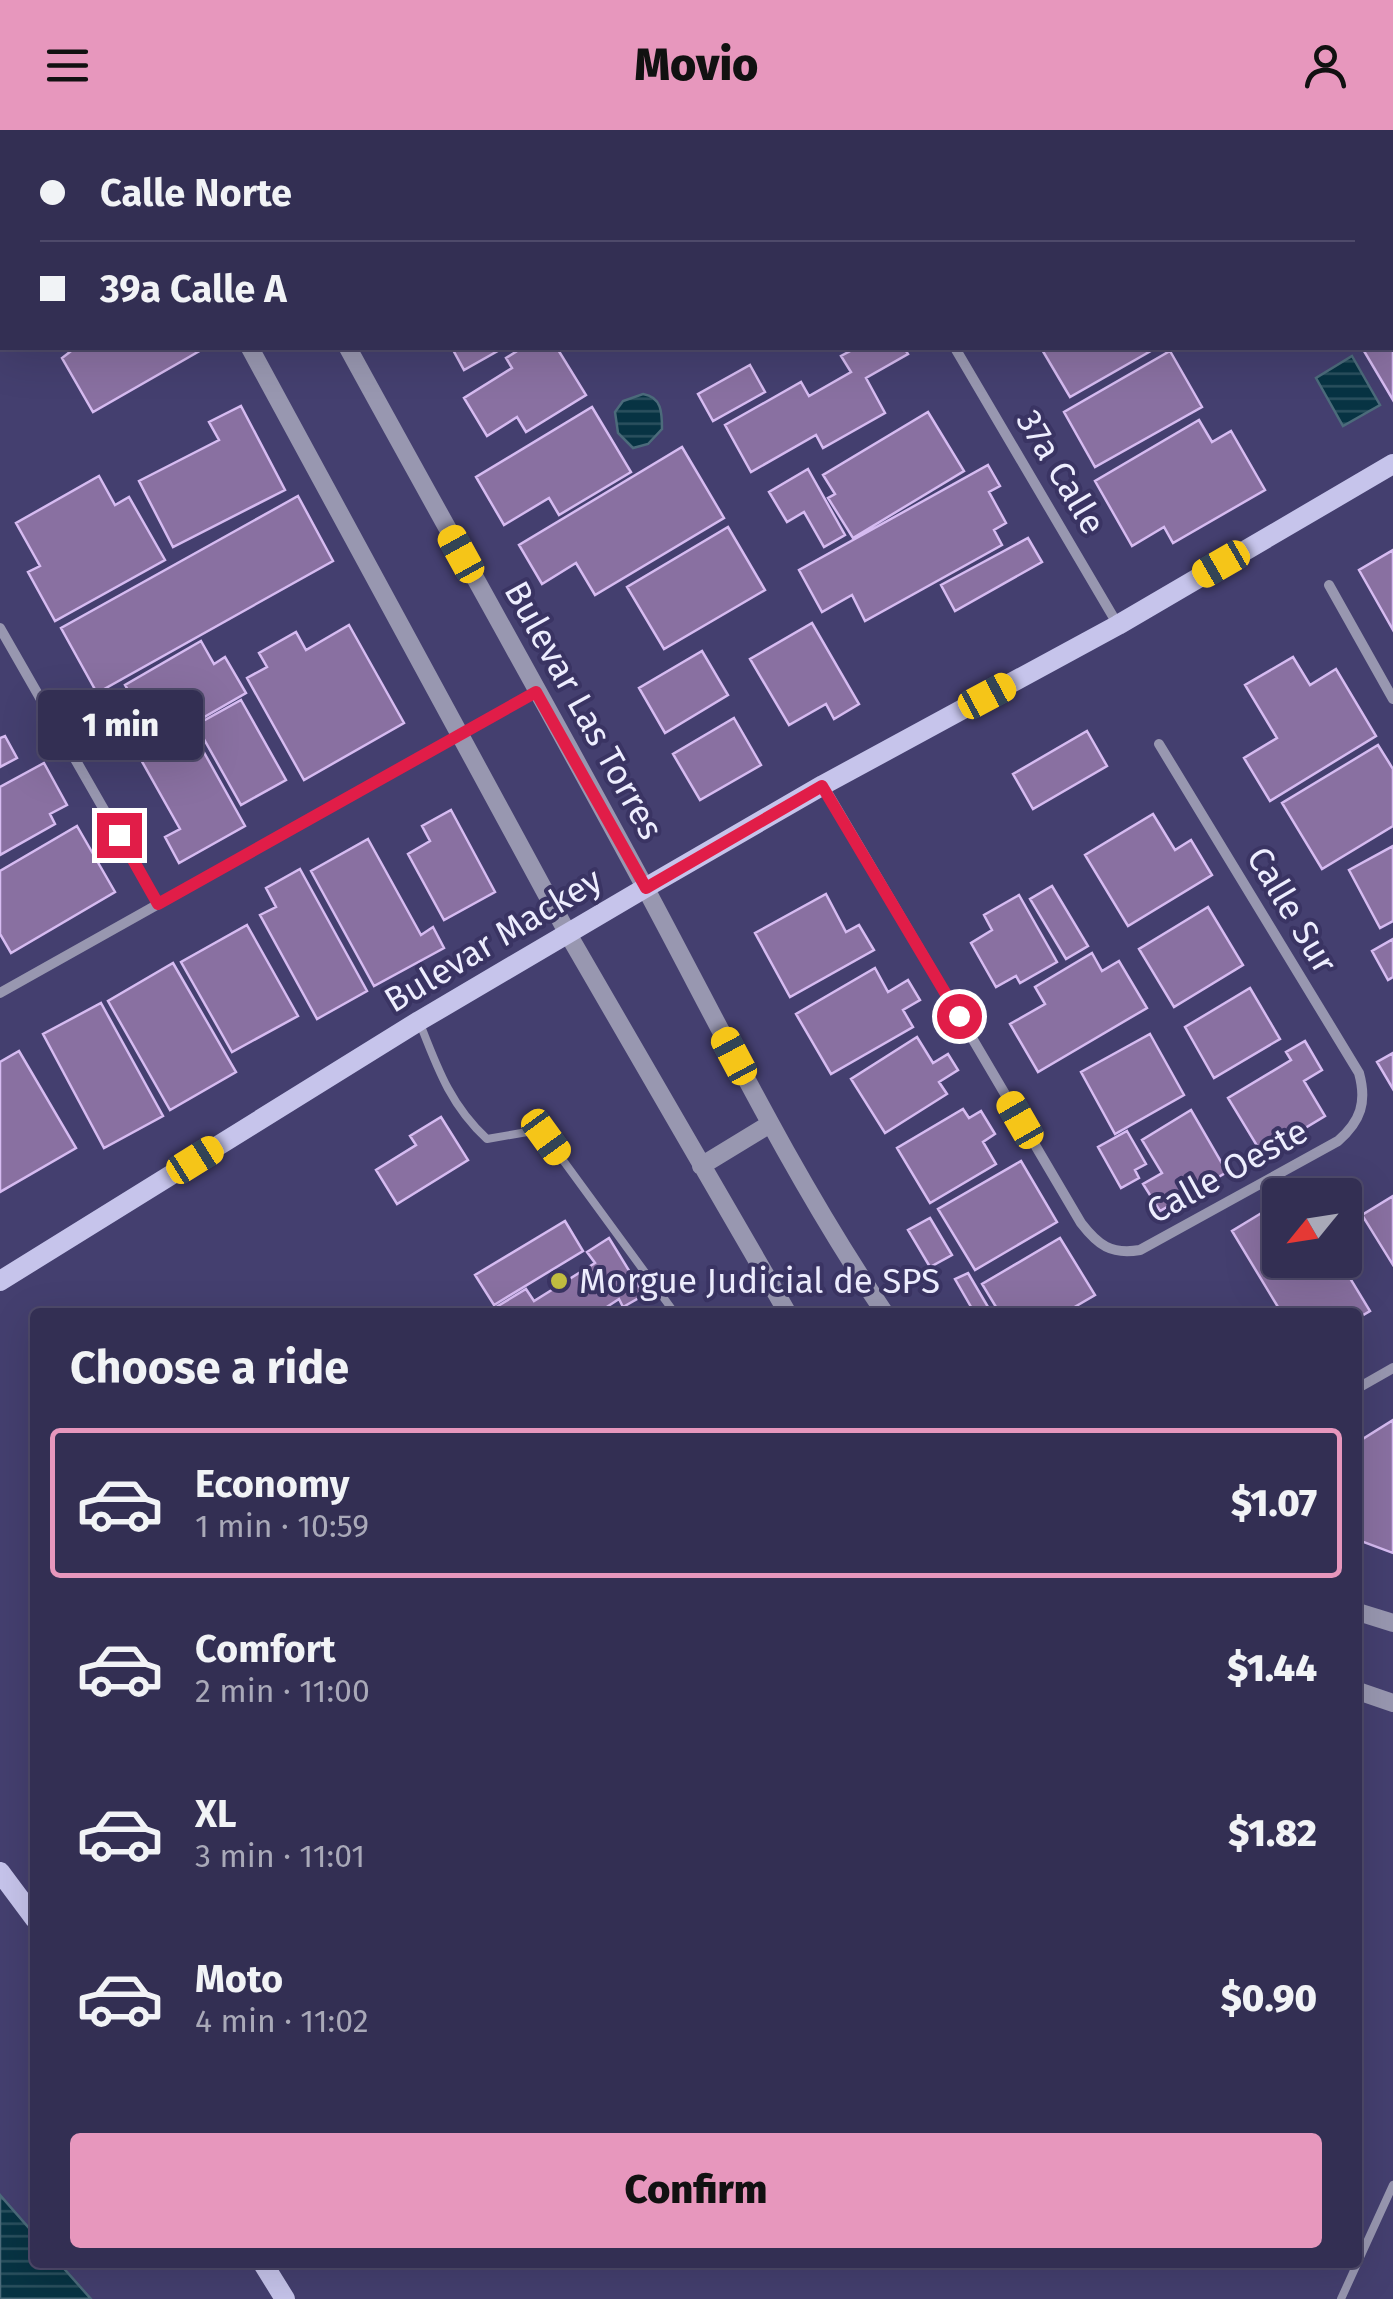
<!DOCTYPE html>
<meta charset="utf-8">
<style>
:root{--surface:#332f53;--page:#3e3b5d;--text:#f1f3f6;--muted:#a9a9b8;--line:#4e4a6a;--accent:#e797bd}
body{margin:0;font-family:"Fira Sans",sans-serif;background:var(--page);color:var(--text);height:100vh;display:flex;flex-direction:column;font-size:38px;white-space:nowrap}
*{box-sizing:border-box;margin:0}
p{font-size:32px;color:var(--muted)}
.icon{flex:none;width:55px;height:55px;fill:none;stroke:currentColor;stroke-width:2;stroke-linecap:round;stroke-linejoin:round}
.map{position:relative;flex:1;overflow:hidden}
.drawer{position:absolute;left:30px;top:1178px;width:1332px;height:960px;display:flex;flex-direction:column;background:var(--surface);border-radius:10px;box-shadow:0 10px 40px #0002,0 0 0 2px var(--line)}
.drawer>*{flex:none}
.banner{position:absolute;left:0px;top:0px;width:1395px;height:220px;box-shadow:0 10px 40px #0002,0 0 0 2px var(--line);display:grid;align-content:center;height:220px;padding:0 40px;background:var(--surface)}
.needle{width:65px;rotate:240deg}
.buttons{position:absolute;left:1262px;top:1048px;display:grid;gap:20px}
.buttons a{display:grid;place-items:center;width:100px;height:100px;border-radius:10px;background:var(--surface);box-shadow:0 10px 40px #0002,0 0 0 2px var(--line);font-size:50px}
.end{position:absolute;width:45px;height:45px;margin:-22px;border:12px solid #e11d48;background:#fff;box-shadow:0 0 0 5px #fff}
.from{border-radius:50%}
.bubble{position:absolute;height:70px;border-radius:10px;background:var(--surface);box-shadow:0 10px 40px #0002,0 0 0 2px var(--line);font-size:32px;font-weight:800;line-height:70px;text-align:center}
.car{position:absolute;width:30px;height:60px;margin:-30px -15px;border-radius:12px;box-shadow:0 0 8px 2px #0007;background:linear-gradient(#f5c518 24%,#345 0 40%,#f5c518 0 76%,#345 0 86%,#f5c518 0)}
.banner b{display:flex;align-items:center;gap:35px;height:95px;font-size:38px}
.banner b+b{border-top:2px solid var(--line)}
.banner i{width:25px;height:25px;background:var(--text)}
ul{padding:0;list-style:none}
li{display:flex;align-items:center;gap:30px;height:150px;margin:0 20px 15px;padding:0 20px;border:5px solid transparent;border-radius:10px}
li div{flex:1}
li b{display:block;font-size:38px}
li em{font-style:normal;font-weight:800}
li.current{border-color:var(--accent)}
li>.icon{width:90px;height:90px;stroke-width:1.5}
h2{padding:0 40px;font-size:45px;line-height:120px}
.button{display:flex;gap:20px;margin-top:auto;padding:20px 40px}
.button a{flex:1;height:115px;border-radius:10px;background:var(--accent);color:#111;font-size:40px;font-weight:800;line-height:115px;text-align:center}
header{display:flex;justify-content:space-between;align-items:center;height:130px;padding:0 40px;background:var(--accent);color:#111;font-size:45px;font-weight:800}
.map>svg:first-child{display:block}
.water{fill:url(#water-rules);stroke:#4c6b7b;stroke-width:2.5}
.building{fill:#8970a1;stroke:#d6bbf1;stroke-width:2.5}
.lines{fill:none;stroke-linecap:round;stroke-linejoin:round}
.service{stroke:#9897b0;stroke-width:8}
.minor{stroke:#9897b0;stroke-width:10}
.tertiary{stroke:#9897b0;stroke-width:18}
.secondary{stroke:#c6c4eb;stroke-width:20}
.route{stroke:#e11d48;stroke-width:12}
.poi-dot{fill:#c1bd40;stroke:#3a3463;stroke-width:4}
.labels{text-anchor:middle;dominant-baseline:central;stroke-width:8;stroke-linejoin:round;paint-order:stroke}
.street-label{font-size:35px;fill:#ededfe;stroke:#3a3463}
.poi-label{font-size:35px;fill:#ededfe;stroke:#3a3463;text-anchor:start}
</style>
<header><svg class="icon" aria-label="menu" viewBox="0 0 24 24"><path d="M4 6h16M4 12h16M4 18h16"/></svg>Movio<svg class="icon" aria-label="person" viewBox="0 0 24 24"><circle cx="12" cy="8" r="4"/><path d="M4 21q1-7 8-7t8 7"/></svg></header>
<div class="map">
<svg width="1393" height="2169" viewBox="0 0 1393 2169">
<defs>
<pattern id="water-rules" width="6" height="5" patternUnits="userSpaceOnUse" patternTransform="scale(2.5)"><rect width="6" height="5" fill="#073343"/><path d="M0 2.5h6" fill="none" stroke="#2b515f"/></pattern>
</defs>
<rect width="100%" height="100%" fill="#443f6f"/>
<!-- water -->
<path class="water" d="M 1352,226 L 1380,275 L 1343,296 L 1316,248 Z
M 643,264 C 662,267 662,283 662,299 L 648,314 L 633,318 L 618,303 L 615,282 L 623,271 Z
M 0,2065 L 35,2105 L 35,2132 L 59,2133 L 91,2169 L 0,2169 Z"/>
<!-- building -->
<path class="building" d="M 373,0 L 453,0 L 455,2 L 368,2 Z
M 921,0 L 1016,0 L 917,2 Z
M 1219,0 L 1365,0 L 1360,2 Z
M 1393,204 L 1393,270 L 1364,221 L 1370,218 L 1392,218 Z
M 75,218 L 202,218 L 203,219 L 93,282 L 62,228 Z
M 452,218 L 503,218 L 464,240 Z
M 522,218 L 557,218 L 586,265 L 526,302 L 517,287 L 487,306 L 464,268 L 512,238 L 506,228 Z
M 856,218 L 904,218 L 908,224 L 866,248 L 885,283 L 823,318 L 816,305 L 751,342 L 725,295 L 801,252 L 809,266 L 851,242 L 841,226 Z
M 1041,218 L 1156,218 L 1070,267 Z
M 1170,221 L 1202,277 L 1095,337 L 1064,282 Z
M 750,235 L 765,262 L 713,291 L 698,264 Z
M 241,276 L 285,360 L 173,417 L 139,351 L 219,310 L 209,292 Z
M 592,277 L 631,342 L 559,385 L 549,368 L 504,395 L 476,347 Z
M 928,282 L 964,341 L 853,408 L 828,368 L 835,364 L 823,345 Z
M 1199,290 L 1212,312 L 1231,301 L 1265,360 L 1173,413 L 1164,397 L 1132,416 L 1095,351 Z
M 682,317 L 724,388 L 595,465 L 576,433 L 542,454 L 519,415 Z
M 988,335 L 1000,356 L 989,362 L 1006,393 L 994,400 L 1002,415 L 865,491 L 852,465 L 822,482 L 799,440 Z
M 808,339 L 845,405 L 824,417 L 804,382 L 787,392 L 769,362 Z
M 99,346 L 115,375 L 129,367 L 165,430 L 55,491 L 28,442 L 40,436 L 16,393 Z
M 298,366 L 333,431 L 97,563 L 61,498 Z
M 728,397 L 765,460 L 664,519 L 627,457 Z
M 1028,408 L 1042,432 L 955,481 L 941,455 Z
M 1393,420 L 1393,500 L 1359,440 Z
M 812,493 L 859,574 L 834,589 L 826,574 L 789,595 L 750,529 Z
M 349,495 L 404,593 L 304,650 L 247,548 L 267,537 L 259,523 L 296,502 L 306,520 Z
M 201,511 L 214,534 L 225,527 L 246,563 L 159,613 L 152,602 L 135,612 L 114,577 L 132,567 L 125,555 Z
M 702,521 L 728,565 L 665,603 L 639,558 Z
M 1293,527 L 1310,555 L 1336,539 L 1376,606 L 1270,671 L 1244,628 L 1277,608 L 1245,555 Z
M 241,570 L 286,650 L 241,675 L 196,595 Z
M 734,588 L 761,635 L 700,670 L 673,624 Z
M 191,599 L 245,696 L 179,733 L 165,707 L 180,699 L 140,628 Z
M 1087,601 L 1107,636 L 1033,679 L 1013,644 Z
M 5,606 L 17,628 L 0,637 L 0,608 Z
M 1378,615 L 1393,639 L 1393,696 L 1322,739 L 1282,673 Z
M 44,633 L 67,675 L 50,684 L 55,694 L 0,725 L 0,657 Z
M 451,680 L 495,762 L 444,790 L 408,724 L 430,711 L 422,696 Z
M 1153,684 L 1175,720 L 1191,710 L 1212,745 L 1128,796 L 1085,725 Z
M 77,696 L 115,762 L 11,823 L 0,804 L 0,741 Z
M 368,709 L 421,805 L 433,797 L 444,818 L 374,856 L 311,741 Z
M 1393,716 L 1393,791 L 1380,798 L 1349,740 Z
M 300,739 L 367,861 L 317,889 L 260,785 L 276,777 L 266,758 Z
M 1052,756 L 1088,816 L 1066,829 L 1030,769 Z
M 826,764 L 846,802 L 859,795 L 874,820 L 790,867 L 755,803 Z
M 1019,765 L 1057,832 L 1020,853 L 1016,846 L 996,857 L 971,813 L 992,800 L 984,785 Z
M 1208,777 L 1243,835 L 1174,877 L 1139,819 Z
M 247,795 L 298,886 L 232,922 L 181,832 Z
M 1393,809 L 1393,847 L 1388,850 L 1372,821 Z
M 1092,823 L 1102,841 L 1119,831 L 1147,878 L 1038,942 L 1010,894 L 1045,874 L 1035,857 Z
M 173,833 L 236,942 L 170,980 L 108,871 Z
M 875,838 L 888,862 L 908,850 L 920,870 L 903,880 L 913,897 L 831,944 L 796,884 Z
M 1250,858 L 1280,909 L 1214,948 L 1185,897 Z
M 101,873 L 163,986 L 104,1018 L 43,904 Z
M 1150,904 L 1184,965 L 1115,1004 L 1081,942 Z
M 917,907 L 933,933 L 948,924 L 958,940 L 939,952 L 947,964 L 885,1003 L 851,949 Z
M 1305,911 L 1322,940 L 1304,951 L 1325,986 L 1262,1024 L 1228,968 L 1291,930 L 1286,922 Z
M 19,921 L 76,1018 L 0,1062 L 0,932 Z
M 1393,923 L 1393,959 L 1377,932 Z
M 963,979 L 969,988 L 981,981 L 995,1004 L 983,1012 L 996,1034 L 930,1073 L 897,1018 Z
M 1191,980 L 1227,1042 L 1160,1081 L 1143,1054 L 1162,1043 L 1142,1010 Z
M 441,987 L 468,1030 L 397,1074 L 376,1040 L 416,1015 L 410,1006 Z
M 1127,1001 L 1146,1034 L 1135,1040 L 1139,1048 L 1121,1058 L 1098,1017 Z
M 1021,1031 L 1057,1092 L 975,1140 L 938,1079 Z
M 1393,1066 L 1393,1135 L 1362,1085 Z
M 1273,1076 L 1280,1088 L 1280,1130 L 1339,1130 L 1370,1181 L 1358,1188 L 1358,1182 L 1281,1182 L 1232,1101 Z
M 930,1088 L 952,1125 L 930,1137 L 908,1100 Z
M 565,1091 L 583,1121 L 494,1175 L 475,1145 Z
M 609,1108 L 644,1165 L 623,1177 L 619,1169 L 599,1182 L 488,1182 L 526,1159 L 534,1171 L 595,1133 L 587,1122 Z
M 1060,1108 L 1095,1165 L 1066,1182 L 999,1182 L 982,1154 Z
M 968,1143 L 991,1182 L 974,1182 L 955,1149 Z
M 1393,1290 L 1393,1423 L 1358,1410 L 1358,1312 Z"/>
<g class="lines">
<!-- service -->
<path class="service" d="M 419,891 C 437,937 450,975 487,1009 L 533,1001 L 546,1007 L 674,1182
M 1341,2169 L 1393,2055"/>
<!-- minor -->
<path class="minor" d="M 825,0 L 827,2
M 0,160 L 2,159
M 955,218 L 1118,495
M 1329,455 L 1393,569
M 0,498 L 158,774
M 823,655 L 1081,1093 C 1098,1115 1111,1125 1140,1120 L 1338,1011 C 1361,991 1367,972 1359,943 L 1159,614
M 0,863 L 536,562
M 1358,1258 L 1393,1238"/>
<!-- tertiary -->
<path class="tertiary" d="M 133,0 L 134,2
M 228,0 L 230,2
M 250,218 L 568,804 L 787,1182
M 348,218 C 447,399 549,579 647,761 C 723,903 794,1049 884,1182
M 701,1036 L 770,994
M 1358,1482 L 1393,1493
M 1358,1561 L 1393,1573"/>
<!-- secondary -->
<path class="secondary" d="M 0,1151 L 419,891 L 645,758 L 823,655 L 1118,495 L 1393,334
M 0,1742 L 35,1789
M 262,2132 L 285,2169"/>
</g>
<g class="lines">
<!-- route -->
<path class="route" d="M 119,705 L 158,774 L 536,562 L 646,758 L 822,656 L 959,886"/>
</g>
<!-- markers -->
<circle class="poi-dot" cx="559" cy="1151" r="10"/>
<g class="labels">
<!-- street labels -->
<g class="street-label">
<text transform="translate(1061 342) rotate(59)">37a Calle</text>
<text transform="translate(584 580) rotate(61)">Bulevar Las Torres</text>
<text transform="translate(1292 780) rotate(59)">Calle Sur</text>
<text transform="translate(493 810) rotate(-31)">Bulevar Mackey</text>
<text transform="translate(1227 1041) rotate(-29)">Calle Oeste</text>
</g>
<!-- poi labels -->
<g class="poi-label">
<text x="579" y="1151">Morgue Judicial de SPS</text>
</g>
</g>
</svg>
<div class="buttons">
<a><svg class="needle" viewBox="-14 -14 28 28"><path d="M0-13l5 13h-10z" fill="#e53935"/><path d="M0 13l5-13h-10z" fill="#a9a9b8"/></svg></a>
</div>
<i class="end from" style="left:959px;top:886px"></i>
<i class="end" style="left:119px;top:705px"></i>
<div class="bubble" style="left:38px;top:560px;width:165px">1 min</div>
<i class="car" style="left:461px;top:424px;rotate:331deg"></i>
<i class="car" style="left:1221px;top:434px;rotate:240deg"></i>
<i class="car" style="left:987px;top:566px;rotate:62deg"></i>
<i class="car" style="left:734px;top:926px;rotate:332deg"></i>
<i class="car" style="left:1020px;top:990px;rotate:330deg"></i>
<i class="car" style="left:546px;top:1007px;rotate:144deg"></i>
<i class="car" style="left:195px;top:1030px;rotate:58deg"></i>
<div class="banner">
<b><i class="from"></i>Calle Norte</b>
<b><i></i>39a Calle A</b>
</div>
<section class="drawer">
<h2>Choose a ride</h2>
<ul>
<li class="current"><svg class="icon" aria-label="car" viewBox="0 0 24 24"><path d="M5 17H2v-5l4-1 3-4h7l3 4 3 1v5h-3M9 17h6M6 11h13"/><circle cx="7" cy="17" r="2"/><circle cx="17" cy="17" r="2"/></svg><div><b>Economy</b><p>1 min · 10:59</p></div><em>$1.07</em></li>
<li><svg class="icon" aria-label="car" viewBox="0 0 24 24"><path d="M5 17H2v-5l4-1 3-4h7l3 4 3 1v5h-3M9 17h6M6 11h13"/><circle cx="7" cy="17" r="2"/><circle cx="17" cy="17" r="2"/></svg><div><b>Comfort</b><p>2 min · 11:00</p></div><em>$1.44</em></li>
<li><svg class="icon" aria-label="car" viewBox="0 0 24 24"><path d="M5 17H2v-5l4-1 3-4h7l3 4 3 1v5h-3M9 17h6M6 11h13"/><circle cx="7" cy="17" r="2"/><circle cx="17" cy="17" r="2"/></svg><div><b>XL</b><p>3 min · 11:01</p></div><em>$1.82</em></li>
<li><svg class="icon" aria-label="car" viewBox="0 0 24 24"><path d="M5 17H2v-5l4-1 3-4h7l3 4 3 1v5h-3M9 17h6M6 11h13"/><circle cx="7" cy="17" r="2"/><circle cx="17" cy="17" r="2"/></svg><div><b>Moto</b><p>4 min · 11:02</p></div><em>$0.90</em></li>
</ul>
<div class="button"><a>Confirm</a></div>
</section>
</div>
